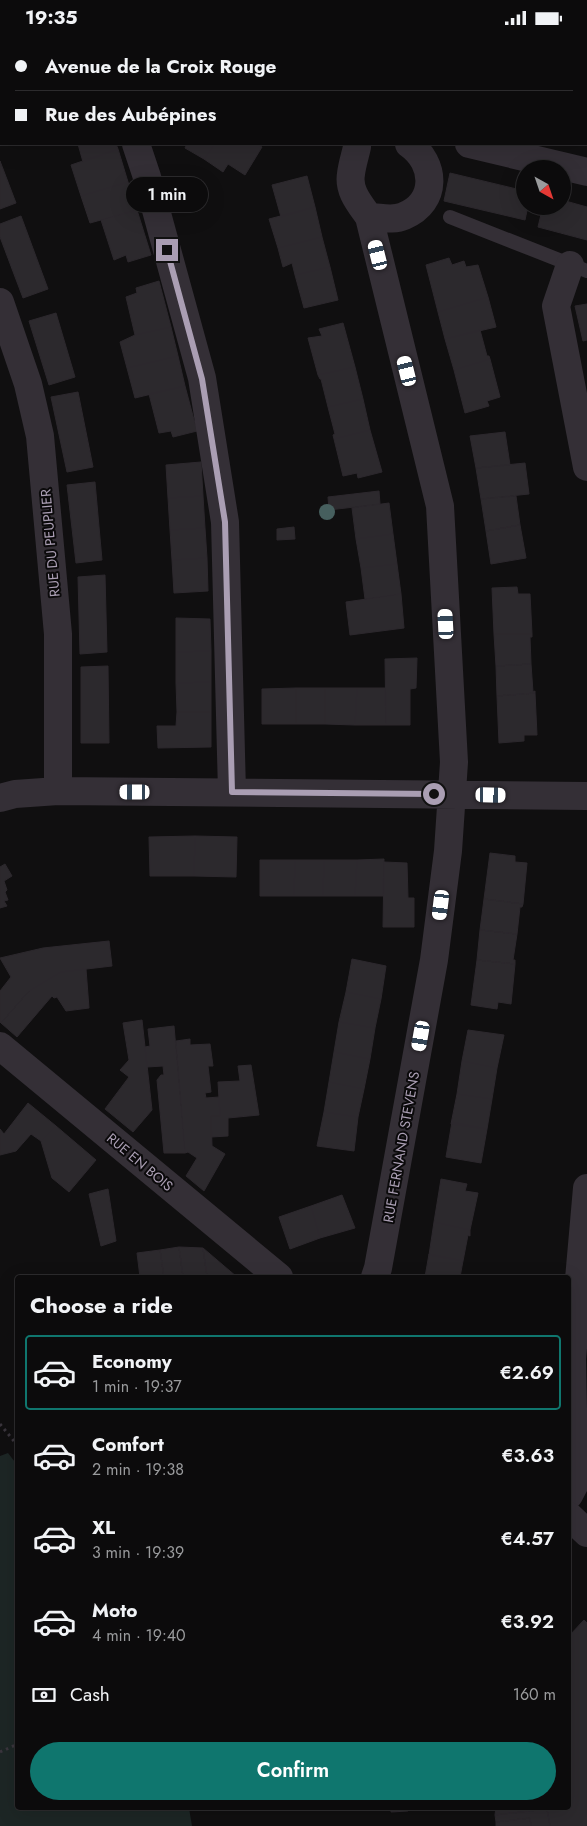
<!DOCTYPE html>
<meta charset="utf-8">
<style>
:root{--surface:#0c0b0c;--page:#1a191a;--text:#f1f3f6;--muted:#9a9b9d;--line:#2c2b2d;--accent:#0f766e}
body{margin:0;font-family:Jost,sans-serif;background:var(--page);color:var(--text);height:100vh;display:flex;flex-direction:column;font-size:19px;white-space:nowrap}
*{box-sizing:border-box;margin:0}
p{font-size:16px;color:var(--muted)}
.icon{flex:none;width:28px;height:28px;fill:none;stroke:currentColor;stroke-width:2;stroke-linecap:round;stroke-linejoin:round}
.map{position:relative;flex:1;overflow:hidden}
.panel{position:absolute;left:15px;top:1240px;width:556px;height:535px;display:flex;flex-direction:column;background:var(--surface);border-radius:5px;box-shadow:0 5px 20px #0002,0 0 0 1px var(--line)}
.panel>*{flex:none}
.banner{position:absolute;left:0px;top:0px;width:588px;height:110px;box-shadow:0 5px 20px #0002,0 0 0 1px var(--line);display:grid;align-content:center;height:110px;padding:0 15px;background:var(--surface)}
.needle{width:32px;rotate:140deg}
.tools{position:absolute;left:516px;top:125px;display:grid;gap:10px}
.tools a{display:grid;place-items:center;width:55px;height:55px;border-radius:50%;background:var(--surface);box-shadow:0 5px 20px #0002,0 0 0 1px var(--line);font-size:25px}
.end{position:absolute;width:22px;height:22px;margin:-11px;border:6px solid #aa9eb3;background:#111;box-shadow:0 0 0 2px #111}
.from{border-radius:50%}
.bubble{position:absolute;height:35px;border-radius:18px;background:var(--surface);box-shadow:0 5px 20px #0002,0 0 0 1px var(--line);font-size:16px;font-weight:600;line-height:35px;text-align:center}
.car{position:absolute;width:15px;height:30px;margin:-15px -8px;border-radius:6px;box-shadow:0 0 4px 1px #0007;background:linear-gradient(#fff 24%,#345 0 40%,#fff 0 76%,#345 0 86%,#fff 0)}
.banner b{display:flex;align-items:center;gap:18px;height:48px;font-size:19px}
.banner b+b{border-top:1px solid var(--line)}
.banner i{width:12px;height:12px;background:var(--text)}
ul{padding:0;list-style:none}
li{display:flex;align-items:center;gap:15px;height:75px;margin:0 10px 8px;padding:0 5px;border:2px solid transparent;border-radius:5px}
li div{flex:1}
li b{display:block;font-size:19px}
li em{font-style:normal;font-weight:600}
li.current{border-color:var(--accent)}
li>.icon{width:45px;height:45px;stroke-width:1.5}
h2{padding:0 15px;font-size:22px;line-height:60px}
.pay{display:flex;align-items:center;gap:12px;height:55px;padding:0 15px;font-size:19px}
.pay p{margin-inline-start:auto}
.button{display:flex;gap:10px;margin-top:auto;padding:10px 15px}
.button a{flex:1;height:58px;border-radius:30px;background:var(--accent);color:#fff;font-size:20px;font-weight:600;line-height:58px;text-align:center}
.status{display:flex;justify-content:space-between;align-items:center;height:35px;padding:0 25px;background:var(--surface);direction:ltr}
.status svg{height:14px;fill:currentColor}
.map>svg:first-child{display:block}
.green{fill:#1d2625}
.building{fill:#2c292d;stroke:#2c282d}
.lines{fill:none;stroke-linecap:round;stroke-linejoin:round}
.path{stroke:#3a353d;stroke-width:3;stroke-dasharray:2.5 4;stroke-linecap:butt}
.service{stroke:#342f36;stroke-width:14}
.minor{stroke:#342f36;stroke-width:28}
.tertiary{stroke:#342f36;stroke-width:28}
.tree{fill:#465f5e}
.route{stroke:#aa9eb3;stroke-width:6}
.labels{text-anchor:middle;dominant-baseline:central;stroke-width:4;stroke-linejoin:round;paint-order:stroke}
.street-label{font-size:14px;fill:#aa9eb3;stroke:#0b0a0b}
</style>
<div class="status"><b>19:35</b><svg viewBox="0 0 49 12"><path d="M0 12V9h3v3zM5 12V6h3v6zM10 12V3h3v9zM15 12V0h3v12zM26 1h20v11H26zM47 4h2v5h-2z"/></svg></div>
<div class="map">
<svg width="587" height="1791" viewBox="0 0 587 1791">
<rect width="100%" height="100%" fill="#100f10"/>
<!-- green -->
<path class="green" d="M 8,1418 L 18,1431 L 18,1772 L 189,1773 L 192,1791 L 0,1791 L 0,1421 Z"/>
<!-- building -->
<path class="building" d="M 78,109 L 116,109 L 118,114 L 83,127 Z
M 187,109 L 215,109 L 204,124 L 185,113 Z
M 215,109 L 256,109 L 262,112 L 245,140 L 228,129 L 223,137 L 204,124 Z
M 118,114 L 128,147 L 81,161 L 71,130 Z
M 0,126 L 16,168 L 0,174 Z
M 450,138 L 525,156 L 525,171 L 528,171 L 525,185 L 444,166 Z
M 307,141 L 315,172 L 281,182 L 272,150 Z
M 128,147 L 137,175 L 90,188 L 81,161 Z
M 562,165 L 587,172 L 587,205 L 538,192 L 543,171 L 562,171 Z
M 315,172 L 322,202 L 278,213 L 269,184 Z
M 137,175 L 151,220 L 128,227 L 126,220 L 114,225 L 101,185 Z
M 21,181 L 48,254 L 23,263 L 0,202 L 0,189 Z
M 322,202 L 330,232 L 295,240 L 292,228 L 283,232 L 278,213 Z
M 449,223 L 452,230 L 464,226 L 466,232 L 478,230 L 488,262 L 438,277 L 426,230 Z
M 330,232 L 338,265 L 304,273 L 295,240 Z
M 159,246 L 171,292 L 135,300 L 126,262 L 137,258 L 136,253 Z
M 488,262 L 496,292 L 445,304 L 438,277 Z
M 587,269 L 587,305 L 583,306 L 575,271 Z
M 56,278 L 75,342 L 49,350 L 29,286 Z
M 343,288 L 355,332 L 318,340 L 308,303 L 322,301 L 319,294 Z
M 171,292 L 178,321 L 127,333 L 120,307 L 135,300 Z
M 480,295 L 487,321 L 489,321 L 490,324 L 454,335 L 445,304 Z
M 178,321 L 185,351 L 135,363 L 127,333 Z
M 490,324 L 500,362 L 487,366 L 489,371 L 465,378 L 454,335 Z
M 355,332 L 363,364 L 328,372 L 321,344 L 320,344 L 318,340 Z
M 185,351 L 197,396 L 173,402 L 171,396 L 159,398 L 149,359 Z
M 78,357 L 93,432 L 67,437 L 51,362 Z
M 363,364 L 370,395 L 334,404 L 333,400 L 335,399 L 328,372 Z
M 370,395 L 382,437 L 358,443 L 357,438 L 343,441 L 334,404 Z
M 505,397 L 510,430 L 476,433 L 470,401 Z
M 201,427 L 203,461 L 168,463 L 166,430 Z
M 525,428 L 529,459 L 481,464 L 476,433 Z
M 95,447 L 102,525 L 76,528 L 67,450 Z
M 379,456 L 380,469 L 329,475 L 328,462 Z
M 203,461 L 205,493 L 170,495 L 168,463 Z
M 516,461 L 520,490 L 486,496 L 481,464 Z
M 389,468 L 393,499 L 356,504 L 352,473 Z
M 520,490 L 526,523 L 491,529 L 486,496 Z
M 294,492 L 295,504 L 277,505 L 277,494 Z
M 205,493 L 207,523 L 172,525 L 170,495 Z
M 393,499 L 397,529 L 361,533 L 356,504 Z
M 207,523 L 208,556 L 174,558 L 172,525 Z
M 397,529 L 401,559 L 365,564 L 361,533 Z
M 105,540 L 107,617 L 80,619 L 78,542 Z
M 517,552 L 518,559 L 530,559 L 532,599 L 494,599 L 492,553 Z
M 401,559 L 404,593 L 350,600 L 346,567 Z
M 176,583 L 210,584 L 211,616 L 176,617 Z
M 494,599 L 532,599 L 532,602 L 530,602 L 531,629 L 496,631 Z
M 211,616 L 211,647 L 176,648 L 176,617 Z
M 417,623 L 416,653 L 410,654 L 410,690 L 386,690 L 385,624 Z
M 531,629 L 533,657 L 535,656 L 535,658 L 497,661 L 496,631 Z
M 108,631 L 109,708 L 81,708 L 81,632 Z
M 211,647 L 211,677 L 177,677 L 176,648 Z
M 296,653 L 325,653 L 325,689 L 296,689 Z
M 296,653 L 296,689 L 262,689 L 262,654 Z
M 325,653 L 357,653 L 355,690 L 325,689 Z
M 357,653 L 385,653 L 386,690 L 355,690 Z
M 535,658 L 537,700 L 524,700 L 524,706 L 499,708 L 497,661 Z
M 177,677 L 211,677 L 211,712 L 158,713 L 157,691 L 176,691 Z
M 195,801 L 194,841 L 150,841 L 149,802 Z
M 195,801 L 237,802 L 236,842 L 194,841 Z
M 490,818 L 515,821 L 515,827 L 527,828 L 523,869 L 484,864 Z
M 384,824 L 383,861 L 355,861 L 357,825 Z
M 260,825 L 295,825 L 294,861 L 260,861 Z
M 295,825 L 324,825 L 323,861 L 294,861 Z
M 324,825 L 357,825 L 355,861 L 323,861 Z
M 384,827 L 407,828 L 408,863 L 414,863 L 414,892 L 383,892 Z
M 5,829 L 12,841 L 4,846 L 7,855 L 5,857 L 8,865 L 4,866 L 7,871 L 0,873 L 0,832 Z
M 484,864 L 523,869 L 522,872 L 520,872 L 517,899 L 480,895 Z
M 480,895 L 517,899 L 513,925 L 515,925 L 515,929 L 477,925 Z
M 109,906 L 112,931 L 61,937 L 29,956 L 1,988 L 0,987 L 0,956 L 11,942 L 0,923 L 43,913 Z
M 352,924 L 386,931 L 381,964 L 346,957 Z
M 477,925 L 515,929 L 511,969 L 498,967 L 497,974 L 471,970 Z
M 86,934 L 89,973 L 66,976 L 57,962 L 54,963 L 52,961 L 17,1002 L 1,988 L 29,956 L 61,937 Z
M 346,957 L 381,964 L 375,993 L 339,987 Z
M 142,985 L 152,1075 L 133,1097 L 105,1074 L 129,1042 L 120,1035 L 129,1025 L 123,988 Z
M 339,987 L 375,993 L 370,1024 L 334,1017 Z
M 174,991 L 185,1118 L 164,1118 L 157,1045 L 161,1040 L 164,1040 L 163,1031 L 147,1032 L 145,1012 L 150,1011 L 148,994 Z
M 468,995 L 504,1000 L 497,1033 L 462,1026 Z
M 190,1004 L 190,1010 L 210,1009 L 213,1031 L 208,1031 L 211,1057 L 205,1058 L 206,1063 L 219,1062 L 220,1081 L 211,1081 L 212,1111 L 225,1119 L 204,1156 L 186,1141 L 197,1123 L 188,1117 L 185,1118 L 176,1006 Z
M 334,1017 L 370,1024 L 364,1054 L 329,1047 Z
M 462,1026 L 497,1033 L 492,1064 L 457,1059 Z
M 251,1030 L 259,1080 L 228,1083 L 228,1101 L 211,1102 L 211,1081 L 220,1081 L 218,1047 L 240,1046 L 238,1031 Z
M 329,1047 L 364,1054 L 358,1082 L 324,1077 Z
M 457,1059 L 492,1064 L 487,1094 L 451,1089 Z
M 28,1068 L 56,1091 L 41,1106 L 31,1099 L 16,1116 L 0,1120 L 0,1094 L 4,1099 Z
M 324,1077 L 358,1082 L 354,1116 L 317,1111 Z
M 452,1087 L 487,1094 L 481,1128 L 446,1122 Z
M 56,1091 L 96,1125 L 69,1157 L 52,1143 L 41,1106 Z
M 441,1144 L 467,1149 L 465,1156 L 478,1158 L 470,1195 L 434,1187 Z
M 108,1154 L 116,1206 L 101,1211 L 89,1159 Z
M 342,1160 L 355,1193 L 320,1203 L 311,1171 Z
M 311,1171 L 320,1203 L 290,1214 L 279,1182 Z
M 434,1187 L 470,1195 L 470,1201 L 468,1200 L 463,1226 L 429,1220 Z
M 179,1212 L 203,1213 L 207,1242 L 183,1242 Z
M 179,1212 L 183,1242 L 164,1242 L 160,1215 Z
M 203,1213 L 237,1242 L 207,1242 Z
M 160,1215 L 164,1242 L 140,1242 L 137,1218 Z
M 429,1219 L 463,1226 L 460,1242 L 425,1242 Z
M 584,1585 L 587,1588 L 587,1791 L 550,1791 L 547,1774 L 495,1780 L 496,1772 L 569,1772 L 569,1628 L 571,1626 L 569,1625 L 569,1601 Z
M 391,1772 L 408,1772 L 408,1776 L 391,1777 Z
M 547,1774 L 550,1791 L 531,1791 L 530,1783 L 496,1787 L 495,1780 Z
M 530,1783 L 531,1791 L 496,1791 L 496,1787 Z"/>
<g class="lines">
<!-- path -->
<path class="path" d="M 243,0 L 246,1
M 586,90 L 587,90
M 0,1389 L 18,1411
M 0,1717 L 18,1709"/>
<!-- service -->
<path class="service" d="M 450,182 L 587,236"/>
<!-- minor -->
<path class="minor" d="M 168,0 L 170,1
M 447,0 L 450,1
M 110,1 L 110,0
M 586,34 L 587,34
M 136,109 L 147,142 L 202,343 L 225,487 L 232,757
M 469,109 L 587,137
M 357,112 C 355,121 352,130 351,139 C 348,156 360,169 369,182 L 440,471 L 454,727 L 448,816 L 434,925 L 378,1233 L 375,1242
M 369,182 C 380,182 393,186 404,181 C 438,167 436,128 409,109
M 570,230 L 556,271 L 587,432
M 0,267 L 28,349 L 40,401 L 58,599 L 58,756
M 0,763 L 15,759 L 58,756 L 587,761
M 569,1460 L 576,1447 L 574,1424 L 572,1324 L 587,1153"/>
<!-- tertiary -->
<path class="tertiary" d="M 0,1011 L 279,1242
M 569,1481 L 587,1498"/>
</g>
<!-- trees -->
<circle class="tree" cx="327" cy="477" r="8"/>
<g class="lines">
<!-- route -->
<path class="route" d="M 167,215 L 202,344 L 225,487 L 232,757 L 434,759"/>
</g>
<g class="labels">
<!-- street labels -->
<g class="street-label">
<text transform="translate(50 508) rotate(-95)">RUE DU PEUPLIER</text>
<text transform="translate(401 1112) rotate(-80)">RUE FERNAND STEVENS</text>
<text transform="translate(140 1127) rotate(40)">RUE EN BOIS</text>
</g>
</g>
</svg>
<div class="tools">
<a><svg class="needle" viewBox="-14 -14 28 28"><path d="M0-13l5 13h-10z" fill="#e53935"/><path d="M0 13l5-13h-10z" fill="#9a9b9d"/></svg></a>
</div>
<i class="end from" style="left:434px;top:759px"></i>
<i class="end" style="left:167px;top:215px"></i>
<div class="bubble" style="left:126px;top:142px;width:82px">1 min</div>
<i class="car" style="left:378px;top:220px;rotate:346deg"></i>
<i class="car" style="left:407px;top:336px;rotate:346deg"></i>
<i class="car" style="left:446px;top:589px;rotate:357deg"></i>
<i class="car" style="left:135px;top:757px;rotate:270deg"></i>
<i class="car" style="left:491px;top:760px;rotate:91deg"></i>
<i class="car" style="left:441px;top:870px;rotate:187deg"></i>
<i class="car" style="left:421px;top:1001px;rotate:190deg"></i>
<div class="banner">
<b><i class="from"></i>Avenue de la Croix Rouge</b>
<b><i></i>Rue des Aubépines</b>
</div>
<section class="panel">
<h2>Choose a ride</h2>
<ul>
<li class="current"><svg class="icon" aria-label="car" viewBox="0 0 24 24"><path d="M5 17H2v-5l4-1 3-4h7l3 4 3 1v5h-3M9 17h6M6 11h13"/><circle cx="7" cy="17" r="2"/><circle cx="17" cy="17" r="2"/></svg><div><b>Economy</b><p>1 min · 19:37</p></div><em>€2.69</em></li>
<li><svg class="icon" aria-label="car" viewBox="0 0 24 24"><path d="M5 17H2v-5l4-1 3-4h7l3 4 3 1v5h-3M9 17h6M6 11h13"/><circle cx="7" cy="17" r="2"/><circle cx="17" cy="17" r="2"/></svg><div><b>Comfort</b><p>2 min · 19:38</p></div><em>€3.63</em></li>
<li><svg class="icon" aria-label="car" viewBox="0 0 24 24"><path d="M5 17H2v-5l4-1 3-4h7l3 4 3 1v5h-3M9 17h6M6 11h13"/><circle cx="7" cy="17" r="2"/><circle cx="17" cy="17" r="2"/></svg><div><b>XL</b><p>3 min · 19:39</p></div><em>€4.57</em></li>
<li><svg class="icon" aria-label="car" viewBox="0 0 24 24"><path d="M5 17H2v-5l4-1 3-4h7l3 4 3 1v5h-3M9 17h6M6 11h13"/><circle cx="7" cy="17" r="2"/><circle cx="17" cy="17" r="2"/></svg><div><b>Moto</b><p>4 min · 19:40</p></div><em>€3.92</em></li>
</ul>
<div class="pay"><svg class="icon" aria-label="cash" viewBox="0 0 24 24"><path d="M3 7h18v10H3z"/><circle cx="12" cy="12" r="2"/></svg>Cash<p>160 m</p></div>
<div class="button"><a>Confirm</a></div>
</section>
</div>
